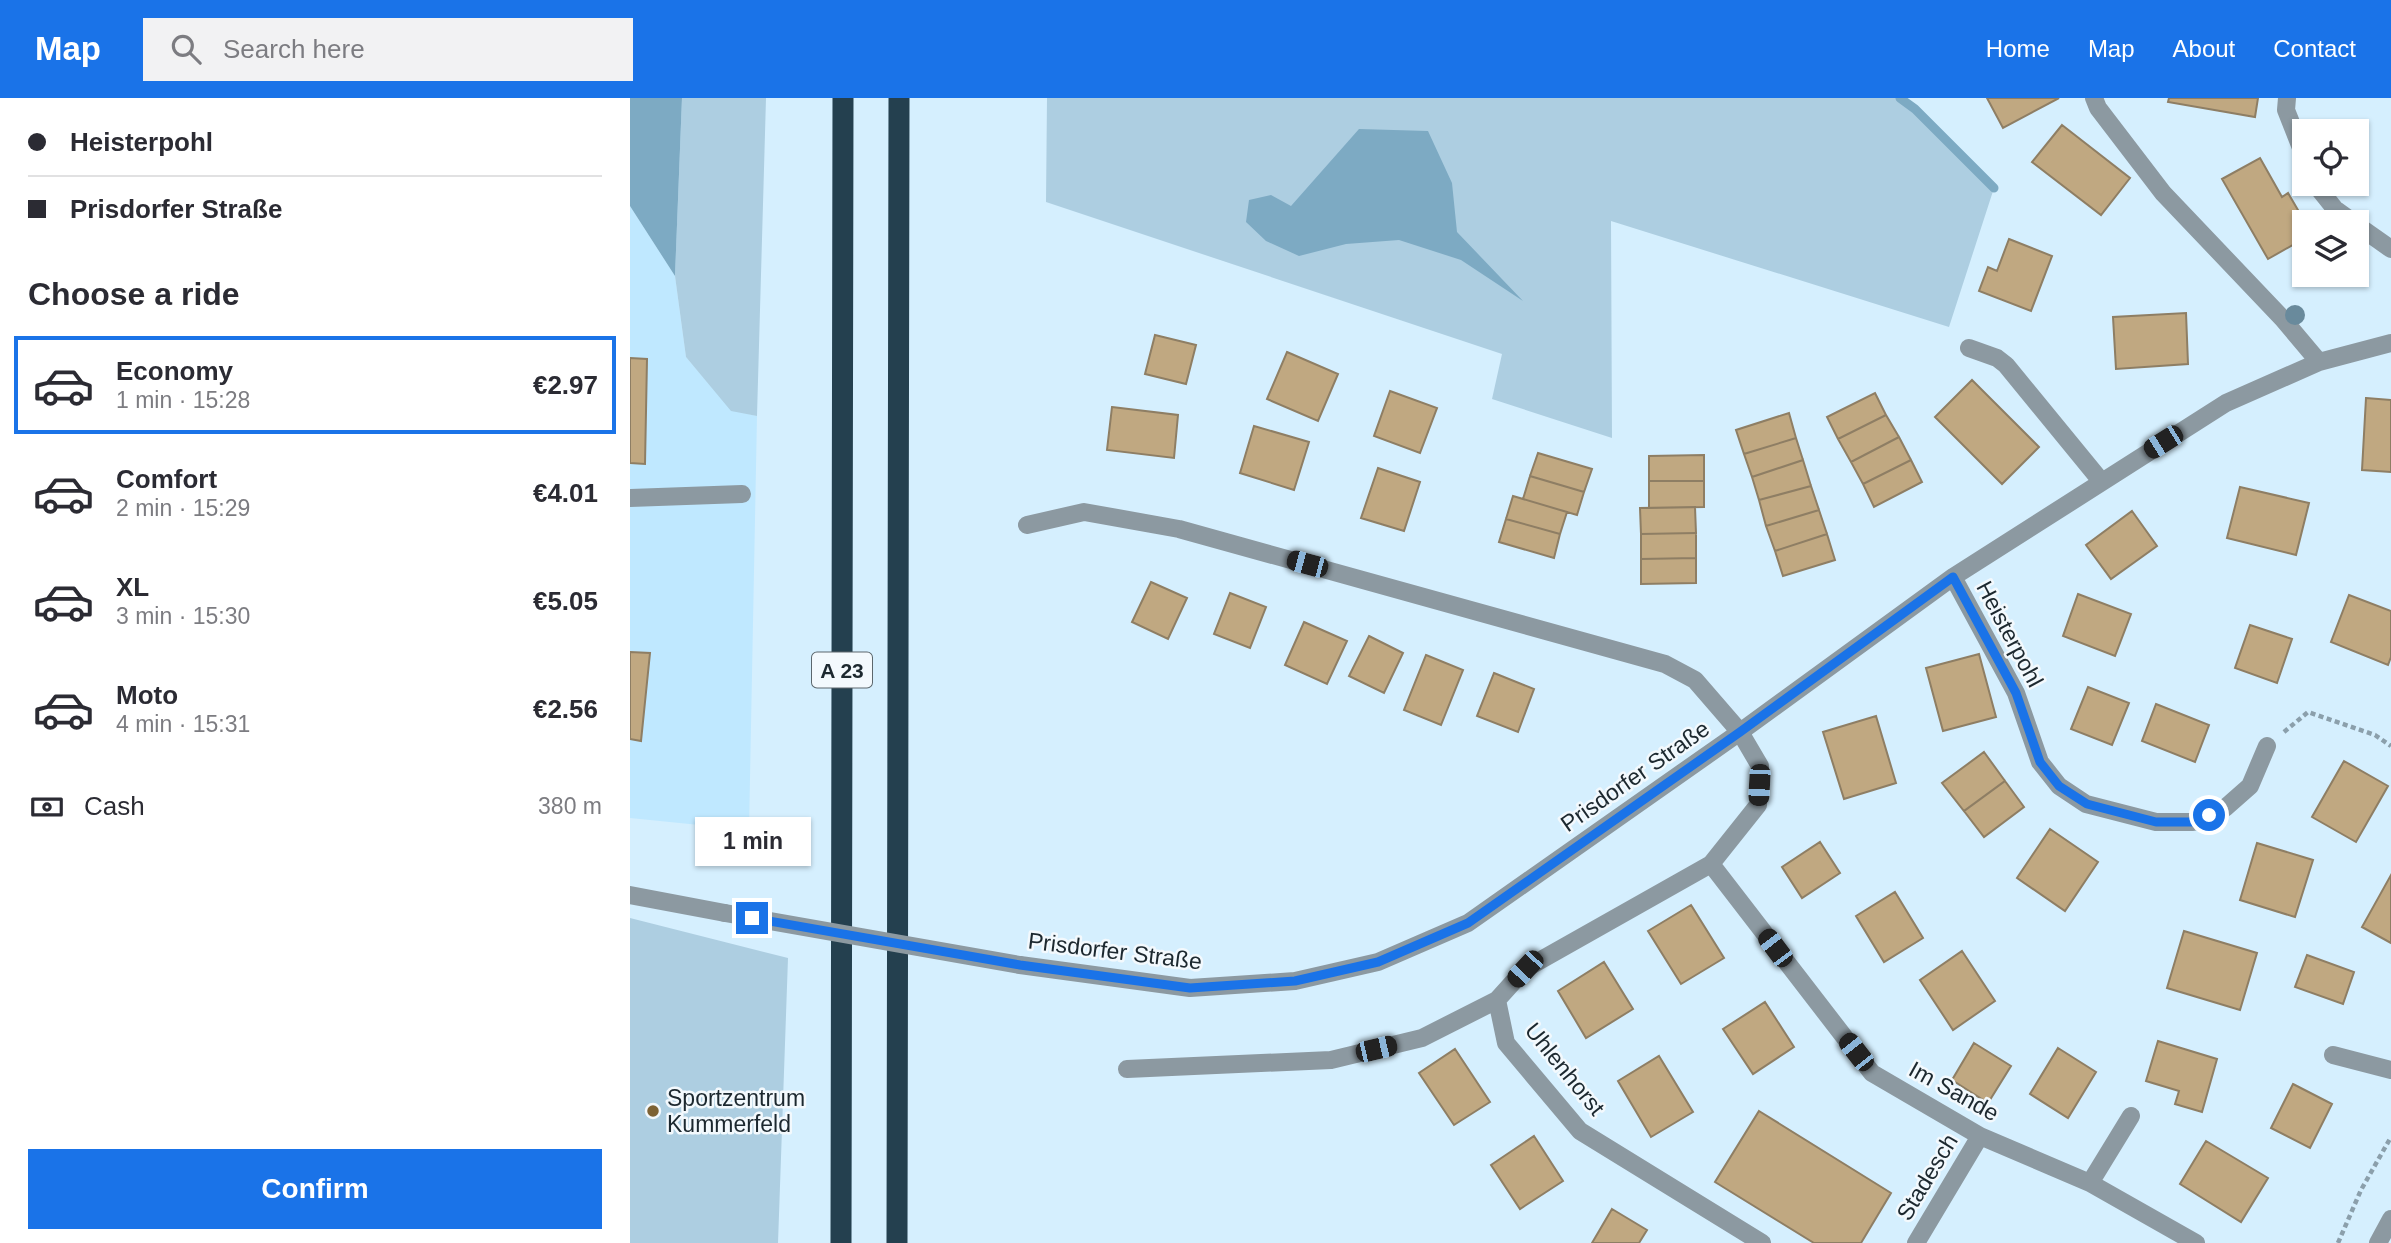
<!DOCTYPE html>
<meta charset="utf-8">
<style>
:root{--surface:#fff;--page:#f2f2f3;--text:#2b2b33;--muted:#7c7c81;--line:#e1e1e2;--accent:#1a73e8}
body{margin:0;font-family:Arial,sans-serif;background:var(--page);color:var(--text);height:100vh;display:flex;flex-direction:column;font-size:26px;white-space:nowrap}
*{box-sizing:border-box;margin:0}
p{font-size:23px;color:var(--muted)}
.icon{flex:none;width:38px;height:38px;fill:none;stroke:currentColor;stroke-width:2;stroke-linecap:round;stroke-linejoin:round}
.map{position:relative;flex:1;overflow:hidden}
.side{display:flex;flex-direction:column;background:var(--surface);width:630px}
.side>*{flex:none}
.top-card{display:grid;align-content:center;height:154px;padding:0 28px;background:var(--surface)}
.controls{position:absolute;left:1662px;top:21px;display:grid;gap:14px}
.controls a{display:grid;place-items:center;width:77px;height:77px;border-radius:0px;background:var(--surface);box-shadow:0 2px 5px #0004;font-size:35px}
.end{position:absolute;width:32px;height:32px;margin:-16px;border:9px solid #1a73e8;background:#fff;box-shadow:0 0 0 4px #fff}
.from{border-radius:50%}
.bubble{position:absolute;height:49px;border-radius:0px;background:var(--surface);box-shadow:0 2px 5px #0004;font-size:23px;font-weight:700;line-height:49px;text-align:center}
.car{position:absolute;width:21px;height:42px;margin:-21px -10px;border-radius:9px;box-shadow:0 0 5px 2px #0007;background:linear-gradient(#222 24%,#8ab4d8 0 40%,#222 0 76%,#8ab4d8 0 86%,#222 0)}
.top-card b{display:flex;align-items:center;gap:24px;height:66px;font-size:26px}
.top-card b+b{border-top:2px solid var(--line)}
.top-card i{width:18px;height:18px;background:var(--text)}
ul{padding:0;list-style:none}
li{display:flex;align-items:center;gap:21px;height:98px;margin:0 14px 10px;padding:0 14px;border:4px solid transparent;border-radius:0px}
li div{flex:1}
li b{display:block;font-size:26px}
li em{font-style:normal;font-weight:700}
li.on{border-color:var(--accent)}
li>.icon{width:63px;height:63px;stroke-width:1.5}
h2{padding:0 28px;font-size:32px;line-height:84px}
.pay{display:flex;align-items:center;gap:18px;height:77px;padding:0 28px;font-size:26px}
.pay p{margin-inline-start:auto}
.cta{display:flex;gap:14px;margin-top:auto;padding:14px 28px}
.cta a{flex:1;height:80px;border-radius:0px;background:var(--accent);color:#fff;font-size:28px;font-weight:700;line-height:80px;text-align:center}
header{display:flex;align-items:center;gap:42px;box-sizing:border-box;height:98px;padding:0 35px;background:var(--accent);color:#fff}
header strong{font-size:33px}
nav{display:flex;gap:38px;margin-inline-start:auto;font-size:24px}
.search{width:490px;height:63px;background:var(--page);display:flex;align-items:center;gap:18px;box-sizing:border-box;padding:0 24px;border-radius:0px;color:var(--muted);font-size:26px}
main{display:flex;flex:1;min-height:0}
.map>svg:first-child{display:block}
.built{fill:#bfe8ff}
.green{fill:#adcee1}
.water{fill:#7daac3}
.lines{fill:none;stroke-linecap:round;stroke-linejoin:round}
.stream{stroke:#7daac3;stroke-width:9}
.building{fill:#c0a881;stroke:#8e7e64;stroke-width:2}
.path{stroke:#8b9fab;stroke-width:4.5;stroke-dasharray:5 3.5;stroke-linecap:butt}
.minor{stroke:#8c99a1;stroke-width:18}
.highway{stroke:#24404f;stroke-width:21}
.minor-bridge{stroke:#8c99a1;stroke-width:18}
.tree{fill:#698a9c}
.route{stroke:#1a73e8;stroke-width:9}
.poi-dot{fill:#7d6234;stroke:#f3f9fd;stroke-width:2.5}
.labels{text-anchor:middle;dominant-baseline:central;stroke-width:5;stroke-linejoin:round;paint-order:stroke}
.shield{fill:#f3f9fd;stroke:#5c676d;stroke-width:2}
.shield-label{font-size:21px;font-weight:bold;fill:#1c282f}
.street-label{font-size:23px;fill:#1c282f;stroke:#f3f9fd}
.poi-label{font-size:23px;fill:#1c282f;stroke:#f3f9fd;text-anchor:start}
</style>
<header>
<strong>Map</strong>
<div class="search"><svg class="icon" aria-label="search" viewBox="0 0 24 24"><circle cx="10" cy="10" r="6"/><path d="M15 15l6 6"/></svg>Search here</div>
<nav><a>Home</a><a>Map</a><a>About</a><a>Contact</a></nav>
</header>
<main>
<section class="side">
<div class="top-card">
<b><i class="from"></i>Heisterpohl</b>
<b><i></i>Prisdorfer Straße</b>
</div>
<h2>Choose a ride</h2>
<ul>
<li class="on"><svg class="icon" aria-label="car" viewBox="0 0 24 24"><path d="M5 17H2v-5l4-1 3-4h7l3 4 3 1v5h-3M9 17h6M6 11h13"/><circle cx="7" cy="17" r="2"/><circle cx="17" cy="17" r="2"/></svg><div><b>Economy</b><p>1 min · 15:28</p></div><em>€2.97</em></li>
<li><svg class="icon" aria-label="car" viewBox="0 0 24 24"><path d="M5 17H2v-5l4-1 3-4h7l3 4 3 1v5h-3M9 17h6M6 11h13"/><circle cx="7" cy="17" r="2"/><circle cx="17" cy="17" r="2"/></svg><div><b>Comfort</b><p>2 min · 15:29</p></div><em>€4.01</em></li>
<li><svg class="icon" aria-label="car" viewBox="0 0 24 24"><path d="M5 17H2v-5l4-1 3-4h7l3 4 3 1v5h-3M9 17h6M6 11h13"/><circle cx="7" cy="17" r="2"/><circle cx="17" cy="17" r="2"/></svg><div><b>XL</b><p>3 min · 15:30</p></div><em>€5.05</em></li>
<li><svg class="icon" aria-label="car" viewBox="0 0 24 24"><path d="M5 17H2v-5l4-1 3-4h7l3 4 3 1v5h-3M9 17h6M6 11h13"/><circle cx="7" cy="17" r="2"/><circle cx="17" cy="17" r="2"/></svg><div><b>Moto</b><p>4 min · 15:31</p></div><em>€2.56</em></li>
</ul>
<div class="pay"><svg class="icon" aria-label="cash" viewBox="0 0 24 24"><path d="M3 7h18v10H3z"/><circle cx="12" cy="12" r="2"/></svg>Cash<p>380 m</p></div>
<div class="cta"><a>Confirm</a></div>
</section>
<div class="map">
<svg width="1761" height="1145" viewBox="0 0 1761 1145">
<rect width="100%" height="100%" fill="#d5effe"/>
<!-- built -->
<path class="built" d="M 0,108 L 45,178 L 56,259 L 101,312 L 127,318 L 119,732 L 0,720 Z"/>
<!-- green -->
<path class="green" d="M 52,0 L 136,0 L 127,318 L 101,313 L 56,259 L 45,178 Z
M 417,0 L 1270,0 L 1285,11 L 1364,90 L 1319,229 L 981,123 L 982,340 L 862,301 L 872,256 L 416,104 Z
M 0,820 L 158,860 L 148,1145 L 0,1145 Z"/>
<!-- water -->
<path class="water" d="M 0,0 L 52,0 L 45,178 L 0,108 Z
M 729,31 L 798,33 L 822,85 L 827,134 L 893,203 L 831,162 L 769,142 L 716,146 L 669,158 L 636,143 L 616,124 L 619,102 L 641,97 L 661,108 Z"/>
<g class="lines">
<!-- stream -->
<path class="stream" d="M 1270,0 L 1285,11 L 1364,90"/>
</g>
<!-- building -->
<path class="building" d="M 1357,0 L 1429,0 L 1373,30 Z
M 1539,0 L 1628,0 L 1625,19 L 1538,4 Z
M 1432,27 L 1500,80 L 1471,117 L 1402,64 Z
M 1630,60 L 1652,99 L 1658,95 L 1675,124 L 1675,140 L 1638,161 L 1592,81 Z
M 1379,141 L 1422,158 L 1401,213 L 1349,193 L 1358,169 L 1367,173 Z
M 1556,215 L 1558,266 L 1486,271 L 1483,219 Z
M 525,237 L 566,247 L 556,286 L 515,276 Z
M 657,254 L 708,276 L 688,323 L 637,301 Z
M 0,260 L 17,261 L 15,366 L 0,365 Z
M 1342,282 L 1409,349 L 1372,386 L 1305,319 Z
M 760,293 L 807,310 L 790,355 L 744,338 Z
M 1245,295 L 1256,317 L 1208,341 L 1197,319 Z
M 1736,300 L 1761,302 L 1761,374 L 1732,372 Z
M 482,309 L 548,317 L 544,360 L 477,352 Z
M 1159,315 L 1166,340 L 1114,356 L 1106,332 Z
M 1256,317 L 1269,339 L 1221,364 L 1208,341 Z
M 624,328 L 679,344 L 664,392 L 610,375 Z
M 1269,339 L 1281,362 L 1233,386 L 1221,364 Z
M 1166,340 L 1173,362 L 1122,379 L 1114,356 Z
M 908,355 L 962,371 L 954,394 L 900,378 Z
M 1074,357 L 1074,383 L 1019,383 L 1019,358 Z
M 1173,362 L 1181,388 L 1129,402 L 1122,379 Z
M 1281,362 L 1292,384 L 1244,409 L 1233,386 Z
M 748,370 L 790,384 L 774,433 L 731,420 Z
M 900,378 L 954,394 L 947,417 L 893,401 Z
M 1019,383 L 1074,383 L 1074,409 L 1019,410 Z
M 1181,388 L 1189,412 L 1136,428 L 1129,402 Z
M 1610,389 L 1679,405 L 1666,457 L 1597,440 Z
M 883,398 L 937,414 L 930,436 L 876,421 Z
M 1065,409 L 1066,435 L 1011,436 L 1010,410 Z
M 1189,412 L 1197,436 L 1145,453 L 1136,428 Z
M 1502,413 L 1527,448 L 1481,481 L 1456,447 Z
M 876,421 L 930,436 L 924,460 L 869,444 Z
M 1066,435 L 1066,460 L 1011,461 L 1011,436 Z
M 1197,436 L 1205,462 L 1153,478 L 1145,453 Z
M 1066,460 L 1066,485 L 1011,486 L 1011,461 Z
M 521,484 L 557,500 L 538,541 L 502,524 Z
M 600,495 L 636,509 L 620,550 L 584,536 Z
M 1448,496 L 1501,516 L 1485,558 L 1433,538 Z
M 1719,497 L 1761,513 L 1761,559 L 1758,567 L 1701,544 Z
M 674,524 L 717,543 L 697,586 L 655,567 Z
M 1620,527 L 1662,541 L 1647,585 L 1605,570 Z
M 739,538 L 773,555 L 754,595 L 719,578 Z
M 0,554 L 20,555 L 11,643 L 0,641 Z
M 1349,556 L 1366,619 L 1313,633 L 1296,570 Z
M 796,557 L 833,572 L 811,627 L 774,612 Z
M 864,575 L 904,591 L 888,634 L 847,618 Z
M 1458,589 L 1499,605 L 1482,647 L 1441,631 Z
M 1526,606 L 1579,627 L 1565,664 L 1512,643 Z
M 1246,618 L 1266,685 L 1214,701 L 1193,634 Z
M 1354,654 L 1375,683 L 1334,713 L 1312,685 Z
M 1714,663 L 1758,688 L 1726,744 L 1682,719 Z
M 1375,683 L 1394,709 L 1354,739 L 1334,713 Z
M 1420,731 L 1468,764 L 1435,813 L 1387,780 Z
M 1190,744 L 1210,775 L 1172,800 L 1152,769 Z
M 1627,745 L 1683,762 L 1665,819 L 1610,802 Z
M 1761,777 L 1761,845 L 1732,829 Z
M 1265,794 L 1293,840 L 1254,864 L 1226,818 Z
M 1061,807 L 1094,860 L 1051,886 L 1018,833 Z
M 1554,833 L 1627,855 L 1610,912 L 1537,890 Z
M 1332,853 L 1365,903 L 1323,932 L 1290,882 Z
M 1677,857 L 1724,874 L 1713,906 L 1665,889 Z
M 974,864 L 1003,911 L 956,940 L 928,893 Z
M 1135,904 L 1164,949 L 1123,976 L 1093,931 Z
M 1528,943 L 1587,961 L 1572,1014 L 1545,1006 L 1549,993 L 1516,983 Z
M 1344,945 L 1381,968 L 1358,1005 L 1322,982 Z
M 1428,950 L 1466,974 L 1438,1020 L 1400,996 Z
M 825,951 L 860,1004 L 824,1027 L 789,975 Z
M 1029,958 L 1063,1014 L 1021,1039 L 988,983 Z
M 1663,986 L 1702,1006 L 1680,1050 L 1641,1030 Z
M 1129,1013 L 1261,1095 L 1231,1145 L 1184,1145 L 1085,1084 Z
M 904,1038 L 933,1083 L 890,1111 L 861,1067 Z
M 1576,1043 L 1638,1080 L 1611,1124 L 1550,1086 Z
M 982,1111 L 1017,1132 L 1009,1145 L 962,1145 Z"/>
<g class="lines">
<!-- path -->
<path class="path" d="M 1654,634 L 1678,614 L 1745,637 L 1761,648
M 1708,1145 L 1731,1092 L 1761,1039"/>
<!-- minor -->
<path class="minor" d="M 1464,0 L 1468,10 L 1533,95 L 1652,220 L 1689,264
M 1657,0 L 1656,12 L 1675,60
M 1685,86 L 1705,111 L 1723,124
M 1727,127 L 1761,151
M 1339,250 L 1367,260 L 1376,267 L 1471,383
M 0,400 L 112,396
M 397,427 L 454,414 L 549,431 L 1035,566 L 1065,582 L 1110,634 L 1130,668 L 1128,707 L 1081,766 L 1242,975 L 1350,1038 L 1460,1085 L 1566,1145
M 1323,479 L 1386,595 L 1410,664 L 1429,688 L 1456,706 L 1526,724 L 1563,724 L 1595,710 L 1620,688 L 1637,648
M 0,797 L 95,815
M 390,867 L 560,890 L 665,883 L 748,864 L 838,825 L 1110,634 L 1323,479 L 1596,305 L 1689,264 L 1761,245
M 867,902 L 876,945 L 950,1033 L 1132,1145
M 1703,957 L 1761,972
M 497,971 L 701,962 L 792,940 L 867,902 L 895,871 L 1081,766
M 1460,1085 L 1501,1018
M 1286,1145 L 1350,1038
M 1748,1145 L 1761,1121"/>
<!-- highway -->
<path class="highway" d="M 211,1145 L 213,0
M 267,1145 L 269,0"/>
<!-- minor-bridge -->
<path class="minor-bridge" d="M 95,815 L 390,867"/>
</g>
<!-- trees -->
<circle class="tree" cx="1665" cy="217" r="10"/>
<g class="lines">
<!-- route -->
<path class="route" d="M 122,820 L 390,867 L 560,890 L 665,883 L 748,864 L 838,825 L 1110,634 L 1323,479 L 1386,595 L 1410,664 L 1429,688 L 1457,706 L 1526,724 L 1563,724 L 1579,717"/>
</g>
<!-- markers -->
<circle class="poi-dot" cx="23" cy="1013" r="7"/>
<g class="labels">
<!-- shield labels -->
<rect class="shield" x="182" y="554.5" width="60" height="35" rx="5"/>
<g class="shield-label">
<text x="212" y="572">A 23</text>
</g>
<!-- street labels -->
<g class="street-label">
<text transform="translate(1380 536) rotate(62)">Heisterpohl</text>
<text transform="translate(1005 678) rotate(-35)">Prisdorfer Straße</text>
<text transform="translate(485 853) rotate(7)">Prisdorfer Straße</text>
<text transform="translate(935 971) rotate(51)">Uhlenhorst</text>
<text transform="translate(1324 993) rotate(29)">Im Sande</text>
<text transform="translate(1297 1079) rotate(-59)">Stadesch</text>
</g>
<!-- poi labels -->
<g class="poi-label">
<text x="37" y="1000">Sportzentrum<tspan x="37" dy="26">Kummerfeld</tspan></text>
</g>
</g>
</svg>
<div class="controls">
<a><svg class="icon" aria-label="locate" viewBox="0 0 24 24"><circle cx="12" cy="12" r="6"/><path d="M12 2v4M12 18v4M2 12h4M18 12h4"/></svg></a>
<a><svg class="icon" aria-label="layers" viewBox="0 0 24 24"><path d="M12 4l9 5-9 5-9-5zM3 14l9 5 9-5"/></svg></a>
</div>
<i class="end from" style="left:1579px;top:717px"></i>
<i class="end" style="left:122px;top:820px"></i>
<div class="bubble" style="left:65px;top:719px;width:116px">1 min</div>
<i class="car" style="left:1533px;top:344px;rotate:238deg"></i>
<i class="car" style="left:677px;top:466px;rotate:285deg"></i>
<i class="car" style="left:1129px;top:687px;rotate:183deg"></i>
<i class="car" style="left:1145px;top:850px;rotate:323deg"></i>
<i class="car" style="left:895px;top:871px;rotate:223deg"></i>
<i class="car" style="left:746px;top:951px;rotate:77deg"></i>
<i class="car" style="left:1226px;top:954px;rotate:322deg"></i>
</div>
</main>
